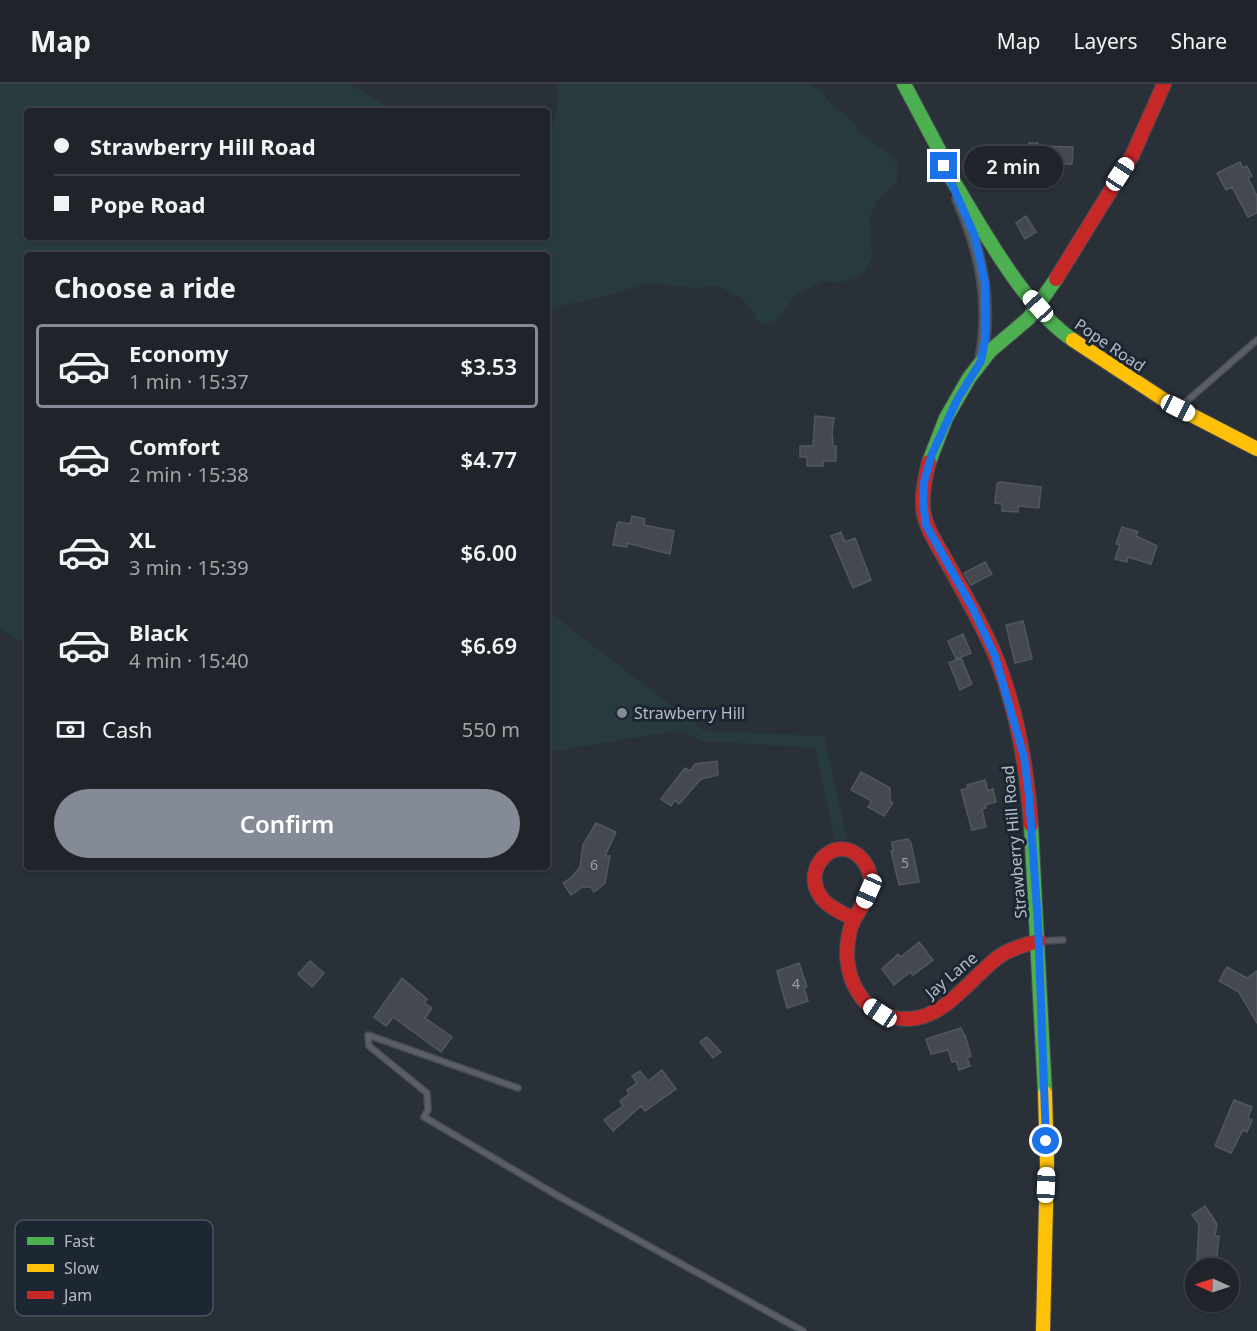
<!DOCTYPE html>
<meta charset="utf-8">
<style>
:root{--surface:#20242a;--page:#282c32;--text:#f1f3f6;--muted:#a2a4a8;--line:#3d4147;--accent:#848b96}
body{margin:0;font-family:"Noto Sans",sans-serif;background:var(--page);color:var(--text);height:100vh;display:flex;flex-direction:column;font-size:22px;white-space:nowrap}
*{box-sizing:border-box;margin:0}
p{font-size:20px;color:var(--muted)}
.icon{flex:none;width:33px;height:33px;fill:none;stroke:currentColor;stroke-width:2;stroke-linecap:round;stroke-linejoin:round}
.map{position:relative;flex:1;overflow:hidden}
.sheet{position:absolute;left:24px;top:168px;width:526px;height:618px;display:flex;flex-direction:column;background:var(--surface);border-radius:6px;box-shadow:0 2px 4px #0004,0 0 0 2px var(--line)}
.sheet>*{flex:none}
.guide{position:absolute;left:24px;top:24px;width:526px;height:132px;border-radius:6px;box-shadow:0 2px 4px #0004,0 0 0 2px var(--line);display:grid;align-content:center;height:132px;padding:0 30px;background:var(--surface)}
.needle{width:39px;rotate:273deg}
.tools{position:absolute;left:1185px;top:1174px;display:grid;gap:12px}
.tools a{display:grid;place-items:center;width:54px;height:54px;border-radius:50%;background:var(--surface);box-shadow:0 2px 4px #0004,0 0 0 2px var(--line);font-size:30px}
.end{position:absolute;width:27px;height:27px;margin:-14px;border:8px solid #1a73e8;background:#fff;box-shadow:0 0 0 3px #fff}
.from{border-radius:50%}
.bubble{position:absolute;height:42px;border-radius:21px;background:var(--surface);box-shadow:0 2px 4px #0004,0 0 0 2px var(--line);font-size:20px;font-weight:600;line-height:42px;text-align:center}
.car{position:absolute;width:18px;height:36px;margin:-18px -9px;border-radius:8px;box-shadow:0 0 4px 2px #0007;background:linear-gradient(#fff 24%,#345 0 40%,#fff 0 76%,#345 0 86%,#fff 0)}
.guide b{display:flex;align-items:center;gap:21px;height:57px;font-size:22px}
.guide b+b{border-top:2px solid var(--line)}
.guide i{width:15px;height:15px;background:var(--text)}
ul{padding:0;list-style:none}
li{display:flex;align-items:center;gap:18px;height:84px;margin:0 12px 9px;padding:0 18px;border:3px solid transparent;border-radius:6px}
li div{flex:1}
li b{display:block;font-size:22px}
li em{font-style:normal;font-weight:600}
li.active{border-color:var(--accent)}
li>.icon{width:54px;height:54px;stroke-width:1.5}
h2{padding:0 30px;font-size:27px;line-height:72px}
.pay{display:flex;align-items:center;gap:15px;height:66px;padding:0 30px;font-size:22px}
.pay p{margin-inline-start:auto}
.action{display:flex;gap:12px;margin-top:auto;padding:12px 30px}
.action a{flex:1;height:69px;border-radius:36px;background:var(--accent);color:#fff;font-size:24px;font-weight:600;line-height:69px;text-align:center}
header{display:flex;align-items:center;gap:36px;box-sizing:border-box;height:84px;padding:0 30px;background:var(--surface);border-bottom:2px solid var(--line)}
header strong{font-size:28px}
nav{display:flex;gap:33px;margin-inline-start:auto;font-size:21px}
.map>svg:first-child{display:block}
.green{fill:#273a3e}
.building{fill:#444950;stroke:#52575f;stroke-width:1.5}
.lines{fill:none;stroke-linecap:round;stroke-linejoin:round}
.lane-casing{stroke:#484c53;stroke-width:8}
.street-casing{stroke:#484c53;stroke-width:14}
.fast-casing{stroke:#484c53;stroke-width:16}
.slow-casing{stroke:#484c53;stroke-width:16}
.jam-casing{stroke:#484c53;stroke-width:16}
.lane{stroke:#5a5e66;stroke-width:5}
.street{stroke:#5a5e66;stroke-width:10}
.fast{stroke:#4caf50;stroke-width:14}
.slow{stroke:#ffc107;stroke-width:14}
.jam{stroke:#c62828;stroke-width:14}
.route{stroke:#1a73e8;stroke-width:8}
.poi-dot{fill:#848b96;stroke:#1d2633;stroke-width:2}
.labels{text-anchor:middle;dominant-baseline:central;stroke-width:6;stroke-linejoin:round;paint-order:stroke}
.number-label{font-size:14px;fill:#989fab}
.street-label{font-size:16px;fill:#b4bcc9;stroke:#1d2633}
.poi-label{font-size:16px;fill:#b4bcc9;stroke:#1d2633;text-anchor:start}
.key{fill:#1d2633;stroke:#4a5360;stroke-width:1.5}
.key-label{font-size:16px;fill:#b4bcc9}
</style>
<header>
<strong>Map</strong>
<nav><a>Map</a><a>Layers</a><a>Share</a></nav>
</header>
<div class="map">
<svg width="1257" height="1247" viewBox="0 0 1257 1247">
<rect width="100%" height="100%" fill="#2a3038"/>
<!-- green -->
<path class="green" d="M 0,0 L 350,0 L 395,27 L 27,27 L 27,153 L 548,153 L 548,55 L 557,25 L 558,4 L 556,0 L 808,0 L 822,8 L 834,24 L 845,30 L 865,53 L 889,69 L 898,81 L 897,97 L 877,117 L 869,136 L 872,173 L 865,188 L 839,199 L 823,197 L 796,211 L 775,238 L 766,241 L 757,237 L 753,227 L 741,214 L 716,201 L 697,204 L 649,199 L 609,211 L 556,223 L 548,228 L 548,171 L 27,171 L 27,561 L 0,545 Z
M 548,527 L 704,647 L 824,652 L 847,755 L 835,756 L 815,664 L 701,657 L 682,646 L 548,668 Z"/>
<!-- building -->
<path class="building" d="M 1029,59 L 1038,59 L 1038,62 L 1073,63 L 1072,80 L 1027,79 Z
M 1240,78 L 1243,84 L 1247,82 L 1252,92 L 1248,94 L 1257,112 L 1257,129 L 1248,133 L 1232,103 L 1226,106 L 1217,89 Z
M 1026,132 L 1036,148 L 1025,155 L 1016,139 Z
M 815,332 L 834,334 L 832,348 L 833,362 L 836,362 L 836,377 L 823,377 L 823,382 L 807,382 L 807,373 L 800,373 L 800,362 L 813,362 Z
M 1000,398 L 1041,403 L 1039,424 L 1018,422 L 1018,428 L 1002,427 L 1002,420 L 995,419 L 997,400 Z
M 632,432 L 645,435 L 644,441 L 674,447 L 670,470 L 627,459 L 627,463 L 613,461 L 617,440 L 619,438 L 630,440 Z
M 1122,443 L 1138,448 L 1136,452 L 1157,462 L 1151,480 L 1128,473 L 1127,478 L 1115,475 L 1120,461 L 1116,460 Z
M 841,448 L 845,458 L 855,454 L 871,496 L 853,504 L 831,452 Z
M 985,478 L 992,490 L 971,501 L 964,489 Z
M 1023,537 L 1032,575 L 1015,579 L 1006,541 Z
M 963,550 L 971,569 L 956,575 L 948,557 Z
M 961,574 L 972,600 L 960,606 L 949,579 Z
M 717,677 L 718,691 L 701,695 L 679,720 L 675,716 L 671,722 L 661,715 L 685,684 L 690,687 L 695,680 Z
M 861,688 L 890,704 L 890,717 L 893,719 L 884,732 L 868,723 L 872,717 L 851,706 Z
M 985,696 L 988,707 L 993,705 L 996,718 L 985,721 L 986,724 L 982,725 L 986,743 L 972,746 L 961,706 L 968,704 L 967,701 Z
M 596,739 L 616,748 L 605,772 L 610,772 L 605,799 L 594,808 L 591,803 L 582,803 L 571,811 L 563,799 L 571,794 L 580,783 L 583,761 Z
M 908,755 L 911,759 L 919,798 L 899,801 L 891,767 L 893,767 L 892,758 Z
M 919,858 L 933,876 L 913,891 L 910,888 L 894,901 L 882,885 L 898,870 L 901,873 Z
M 310,877 L 324,889 L 312,903 L 298,890 Z
M 799,879 L 807,903 L 804,904 L 808,917 L 787,924 L 777,887 Z
M 1227,883 L 1247,894 L 1257,887 L 1257,939 L 1239,908 L 1219,897 Z
M 402,894 L 427,915 L 424,919 L 432,924 L 425,934 L 452,953 L 441,968 L 393,933 L 386,942 L 374,933 Z
M 961,944 L 964,951 L 965,951 L 971,972 L 967,974 L 970,982 L 959,986 L 956,977 L 952,978 L 948,966 L 931,970 L 926,955 Z
M 707,953 L 721,968 L 713,974 L 700,958 Z
M 662,986 L 676,1005 L 645,1027 L 641,1022 L 613,1047 L 604,1036 L 623,1022 L 620,1017 L 629,1010 L 627,1006 L 637,999 L 632,992 L 640,987 L 648,997 Z
M 1234,1016 L 1252,1023 L 1248,1034 L 1252,1036 L 1247,1048 L 1243,1046 L 1231,1069 L 1215,1062 Z
M 1205,1122 L 1217,1140 L 1215,1152 L 1219,1152 L 1217,1172 L 1222,1181 L 1214,1185 L 1208,1177 L 1197,1176 L 1199,1140 L 1192,1131 Z"/>
<g class="lines">
<defs>
<path id="lane" d="M 1179,324 L 1257,256
M 1041,857 L 1063,856
M 518,1004 L 368,951 L 369,962 L 427,1009 L 428,1026 L 424,1033 L 560,1113 L 803,1247"/>
<path id="street" d="M 958,115 C 981,167 992,218 981,275"/>
<path id="fast" d="M 904,0 L 939,66 L 944,82 C 978,136 1021,221 1073,256
M 929,378 L 946,334 L 969,294 L 990,267 L 1029,234 L 1056,195
M 1031,741 L 1045,1009"/>
<path id="slow" d="M 1073,256 L 1172,321 L 1257,365
M 1043,1247 L 1047,1079 L 1045,1009"/>
<path id="jam" d="M 1056,195 L 1132,72 L 1164,0
M 929,378 C 925,393 922,409 923,424 C 925,445 939,463 949,482 C 965,511 982,540 995,571 C 1017,625 1027,684 1031,741
M 854,835 C 835,826 812,816 815,790 C 816,783 820,776 826,771 C 847,754 873,777 870,800 C 869,817 854,830 850,846 C 839,887 859,935 908,935 C 945,934 970,895 997,874 C 1009,865 1024,861 1039,857"/>
</defs>
<!-- lane casing -->
<use href="#lane" class="lane-casing"/>
<!-- street casing -->
<use href="#street" class="street-casing"/>
<!-- fast casing -->
<use href="#fast" class="fast-casing"/>
<!-- slow casing -->
<use href="#slow" class="slow-casing"/>
<!-- jam casing -->
<use href="#jam" class="jam-casing"/>
<!-- lane -->
<use href="#lane" class="lane"/>
<!-- street -->
<use href="#street" class="street"/>
<!-- fast -->
<use href="#fast" class="fast"/>
<!-- slow -->
<use href="#slow" class="slow"/>
<!-- jam -->
<use href="#jam" class="jam"/>
</g>
<g class="lines">
<!-- route -->
<path class="route" d="M 944,82 L 974,150 L 979,171 L 985,199 L 985,256 L 981,277 L 957,316 L 932,370 L 924,398 L 923,418 L 926,441 L 973,525 L 995,572 L 1024,673 L 1029,712 L 1038,839 L 1046,1057"/>
</g>
<!-- markers -->
<circle class="poi-dot" cx="622" cy="629" r="6"/>
<g class="labels">
<!-- number labels -->
<g class="number-label">
<text x="905" y="778">5</text>
<text x="594" y="780">6</text>
<text x="796" y="899">4</text>
</g>
<!-- street labels -->
<g class="street-label">
<text transform="translate(1110 261) rotate(34)">Pope Road</text>
<text transform="translate(1014 758) rotate(-95)">Strawberry Hill Road</text>
<text transform="translate(951 891) rotate(-40)">Jay Lane</text>
</g>
<!-- poi labels -->
<g class="poi-label">
<text x="634" y="629">Strawberry Hill</text>
</g>
</g>
<!-- legend -->
<rect x="15" y="1136" width="198" height="96" rx="9" class="key"/>
<rect x="27" y="1153" width="27" height="8" fill="#4caf50"/>
<rect x="27" y="1180" width="27" height="8" fill="#ffc107"/>
<rect x="27" y="1207" width="27" height="8" fill="#c62828"/>
<g class="key-label">
<text x="64" y="1163">Fast</text>
<text x="64" y="1190">Slow</text>
<text x="64" y="1217">Jam</text>
</g>
</svg>
<div class="tools">
<a><svg class="needle" viewBox="-14 -14 28 28"><path d="M0-13l5 13h-10z" fill="#e53935"/><path d="M0 13l5-13h-10z" fill="#a2a4a8"/></svg></a>
</div>
<i class="end from" style="left:1046px;top:1057px"></i>
<i class="end" style="left:944px;top:82px"></i>
<div class="bubble" style="left:964px;top:62px;width:99px">2 min</div>
<i class="car" style="left:1120px;top:90px;rotate:33deg"></i>
<i class="car" style="left:1038px;top:222px;rotate:318deg"></i>
<i class="car" style="left:1178px;top:324px;rotate:117deg"></i>
<i class="car" style="left:869px;top:807px;rotate:204deg"></i>
<i class="car" style="left:880px;top:929px;rotate:304deg"></i>
<i class="car" style="left:1046px;top:1101px;rotate:2deg"></i>
<div class="guide">
<b><i class="from"></i>Strawberry Hill Road</b>
<b><i></i>Pope Road</b>
</div>
<section class="sheet">
<h2>Choose a ride</h2>
<ul>
<li class="active"><svg class="icon" aria-label="car" viewBox="0 0 24 24"><path d="M5 17H2v-5l4-1 3-4h7l3 4 3 1v5h-3M9 17h6M6 11h13"/><circle cx="7" cy="17" r="2"/><circle cx="17" cy="17" r="2"/></svg><div><b>Economy</b><p>1 min · 15:37</p></div><em>$3.53</em></li>
<li><svg class="icon" aria-label="car" viewBox="0 0 24 24"><path d="M5 17H2v-5l4-1 3-4h7l3 4 3 1v5h-3M9 17h6M6 11h13"/><circle cx="7" cy="17" r="2"/><circle cx="17" cy="17" r="2"/></svg><div><b>Comfort</b><p>2 min · 15:38</p></div><em>$4.77</em></li>
<li><svg class="icon" aria-label="car" viewBox="0 0 24 24"><path d="M5 17H2v-5l4-1 3-4h7l3 4 3 1v5h-3M9 17h6M6 11h13"/><circle cx="7" cy="17" r="2"/><circle cx="17" cy="17" r="2"/></svg><div><b>XL</b><p>3 min · 15:39</p></div><em>$6.00</em></li>
<li><svg class="icon" aria-label="car" viewBox="0 0 24 24"><path d="M5 17H2v-5l4-1 3-4h7l3 4 3 1v5h-3M9 17h6M6 11h13"/><circle cx="7" cy="17" r="2"/><circle cx="17" cy="17" r="2"/></svg><div><b>Black</b><p>4 min · 15:40</p></div><em>$6.69</em></li>
</ul>
<div class="pay"><svg class="icon" aria-label="cash" viewBox="0 0 24 24"><path d="M3 7h18v10H3z"/><circle cx="12" cy="12" r="2"/></svg>Cash<p>550 m</p></div>
<div class="action"><a>Confirm</a></div>
</section>
</div>
